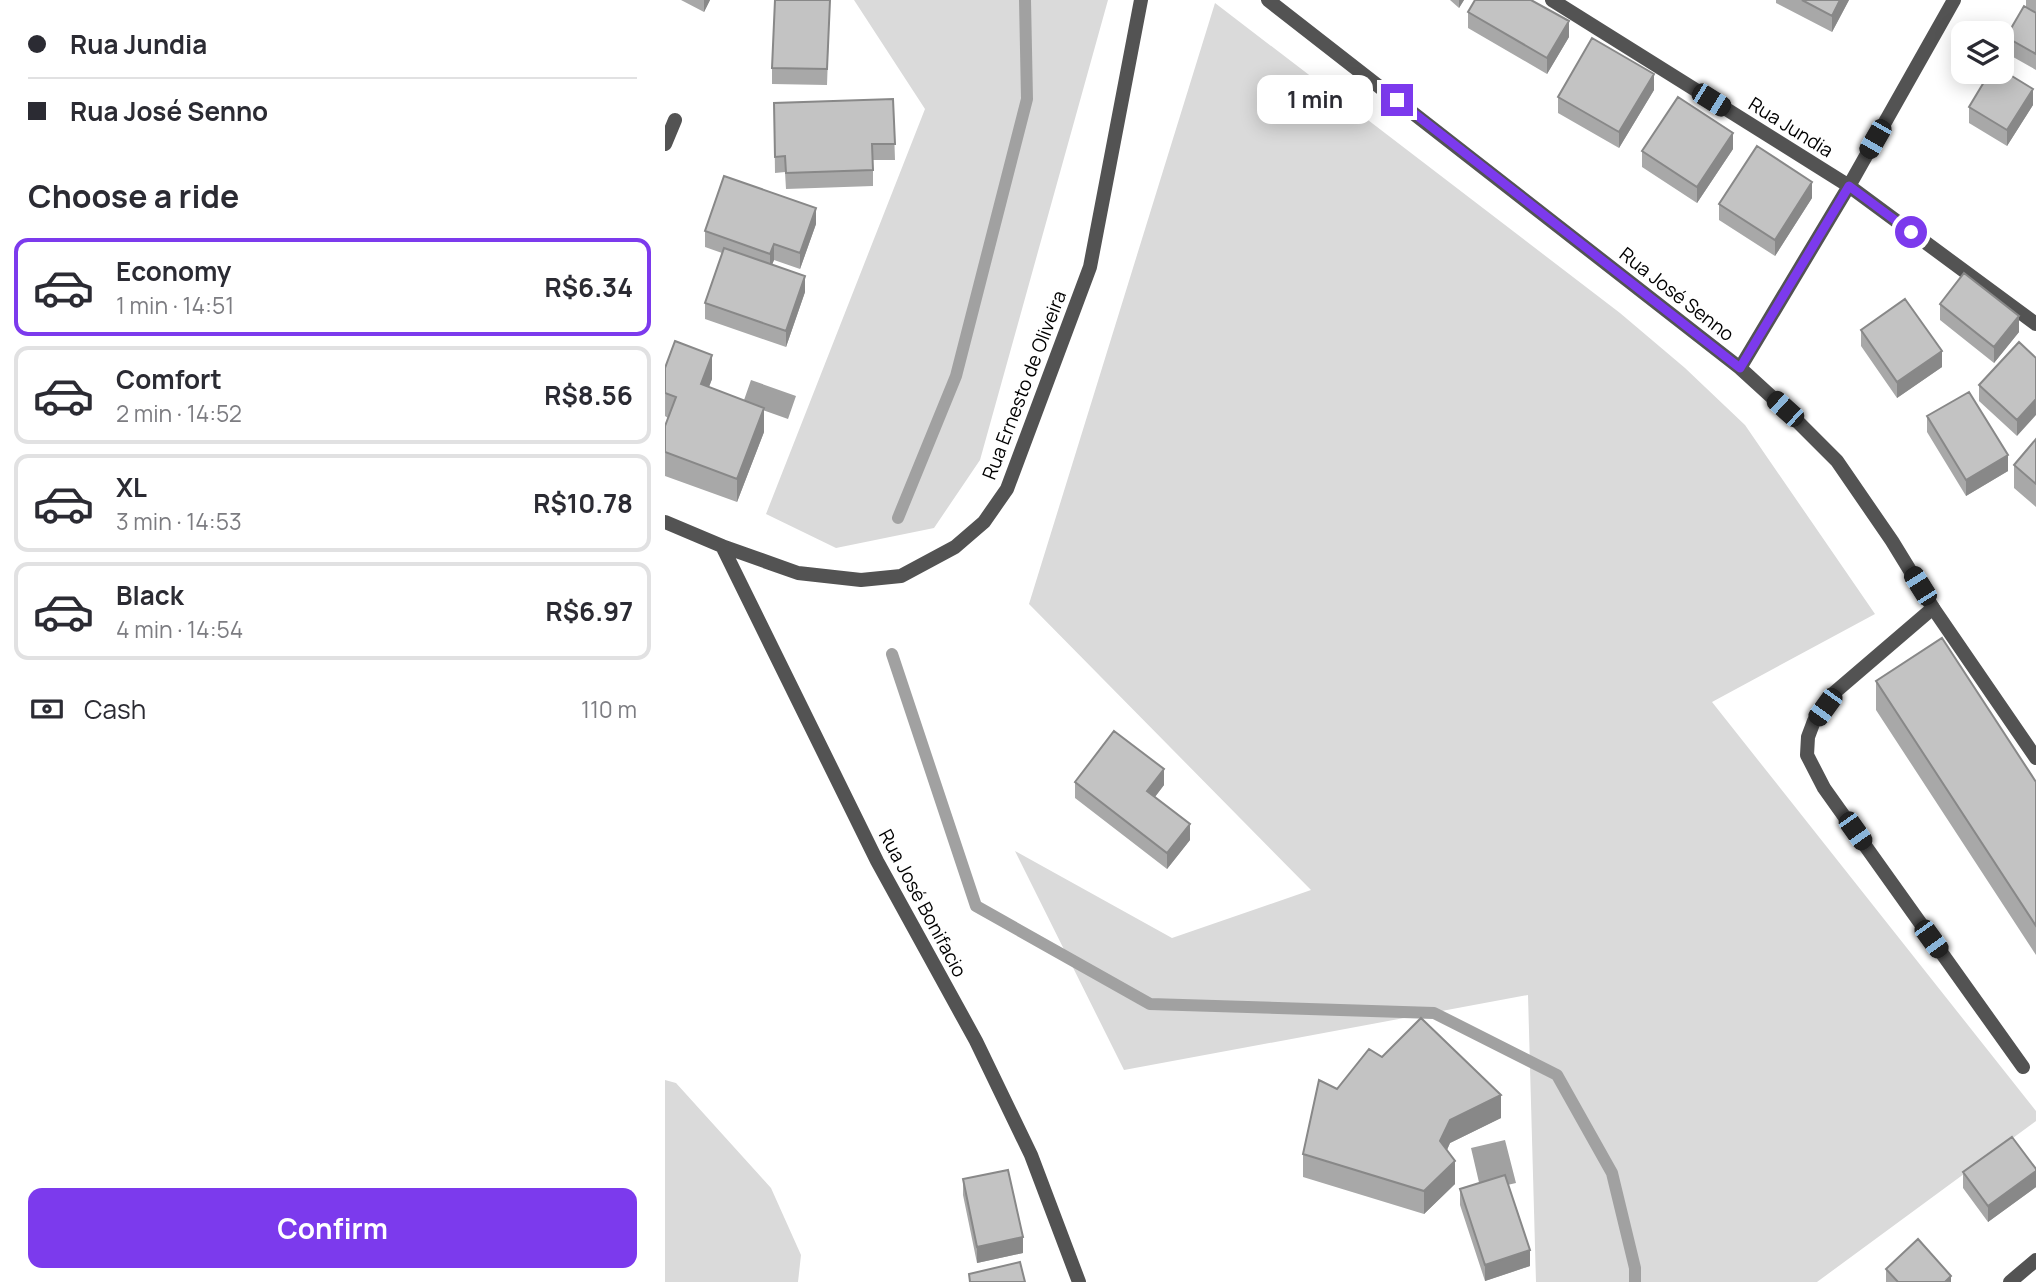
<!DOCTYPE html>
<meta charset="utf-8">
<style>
:root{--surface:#fff;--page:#f7f7f7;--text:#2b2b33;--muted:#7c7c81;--line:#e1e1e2;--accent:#7c3aed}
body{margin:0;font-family:Manrope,sans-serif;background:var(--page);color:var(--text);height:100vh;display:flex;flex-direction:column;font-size:26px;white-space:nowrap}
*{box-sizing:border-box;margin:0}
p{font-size:23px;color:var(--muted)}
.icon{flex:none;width:38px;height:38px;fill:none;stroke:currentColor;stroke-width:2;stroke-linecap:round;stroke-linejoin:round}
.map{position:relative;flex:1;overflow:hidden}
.side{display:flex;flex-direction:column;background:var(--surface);width:665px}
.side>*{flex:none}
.hud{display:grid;align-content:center;height:154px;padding:0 28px;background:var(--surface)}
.buttons{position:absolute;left:1286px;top:21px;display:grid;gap:14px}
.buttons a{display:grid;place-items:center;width:63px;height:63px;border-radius:14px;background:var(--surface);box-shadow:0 4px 18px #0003;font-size:35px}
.end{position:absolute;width:32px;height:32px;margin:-16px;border:9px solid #7c3aed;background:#fff;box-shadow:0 0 0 4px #fff}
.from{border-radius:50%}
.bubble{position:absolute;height:49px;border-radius:14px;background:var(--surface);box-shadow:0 4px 18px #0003;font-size:23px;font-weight:700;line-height:49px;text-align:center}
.car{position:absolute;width:21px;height:42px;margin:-21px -10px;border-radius:9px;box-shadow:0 0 5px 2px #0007;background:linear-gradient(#222 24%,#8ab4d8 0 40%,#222 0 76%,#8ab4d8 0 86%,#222 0)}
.hud b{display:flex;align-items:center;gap:24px;height:66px;font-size:26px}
.hud b+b{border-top:2px solid var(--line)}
.hud i{width:18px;height:18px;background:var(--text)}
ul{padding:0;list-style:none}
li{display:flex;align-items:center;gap:21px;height:98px;margin:0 14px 10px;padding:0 14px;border:4px solid var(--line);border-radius:14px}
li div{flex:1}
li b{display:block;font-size:26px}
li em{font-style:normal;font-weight:700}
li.on{border-color:var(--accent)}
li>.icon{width:63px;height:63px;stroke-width:1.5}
h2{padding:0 28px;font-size:32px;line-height:84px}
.pay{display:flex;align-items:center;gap:18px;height:77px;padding:0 28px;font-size:26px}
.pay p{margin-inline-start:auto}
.button{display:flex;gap:14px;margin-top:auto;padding:14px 28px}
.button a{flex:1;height:80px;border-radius:14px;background:var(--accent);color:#fff;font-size:28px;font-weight:700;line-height:80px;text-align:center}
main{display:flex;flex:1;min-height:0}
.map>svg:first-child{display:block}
.green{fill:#dadada}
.water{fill:#a1a1a1}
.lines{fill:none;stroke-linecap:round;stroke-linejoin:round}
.stream{stroke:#a1a1a1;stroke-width:12}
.lane{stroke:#535353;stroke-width:14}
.street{stroke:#535353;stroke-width:14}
.wall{fill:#a8a8a8}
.shaded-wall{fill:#888}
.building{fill:#c3c3c3;stroke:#888;stroke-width:2}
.route{stroke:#7c3aed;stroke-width:9}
.labels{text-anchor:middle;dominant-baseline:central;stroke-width:6;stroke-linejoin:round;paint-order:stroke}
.street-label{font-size:19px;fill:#000;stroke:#fff}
</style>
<main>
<section class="side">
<div class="hud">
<b><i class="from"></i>Rua Jundia</b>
<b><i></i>Rua José Senno</b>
</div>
<h2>Choose a ride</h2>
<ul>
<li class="on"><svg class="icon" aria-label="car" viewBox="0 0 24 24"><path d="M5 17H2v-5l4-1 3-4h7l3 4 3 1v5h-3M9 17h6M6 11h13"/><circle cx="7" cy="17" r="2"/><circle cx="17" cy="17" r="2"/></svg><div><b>Economy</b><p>1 min · 14:51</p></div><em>R$6.34</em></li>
<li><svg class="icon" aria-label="car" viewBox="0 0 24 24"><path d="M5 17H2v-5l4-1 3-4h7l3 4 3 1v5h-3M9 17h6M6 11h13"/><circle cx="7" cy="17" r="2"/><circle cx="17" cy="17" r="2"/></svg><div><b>Comfort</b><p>2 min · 14:52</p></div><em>R$8.56</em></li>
<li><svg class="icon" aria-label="car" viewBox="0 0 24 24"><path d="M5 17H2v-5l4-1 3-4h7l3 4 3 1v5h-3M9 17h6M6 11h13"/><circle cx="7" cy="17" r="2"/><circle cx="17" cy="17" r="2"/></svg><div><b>XL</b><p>3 min · 14:53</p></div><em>R$10.78</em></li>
<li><svg class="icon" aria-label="car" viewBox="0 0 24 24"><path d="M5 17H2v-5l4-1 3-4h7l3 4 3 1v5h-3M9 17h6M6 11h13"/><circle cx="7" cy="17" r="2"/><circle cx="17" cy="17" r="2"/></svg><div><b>Black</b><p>4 min · 14:54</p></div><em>R$6.97</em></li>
</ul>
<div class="pay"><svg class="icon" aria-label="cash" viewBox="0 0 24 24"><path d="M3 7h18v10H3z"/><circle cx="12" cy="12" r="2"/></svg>Cash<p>110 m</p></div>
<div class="button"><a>Confirm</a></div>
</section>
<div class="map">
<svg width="1371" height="1282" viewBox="0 0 1371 1282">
<rect width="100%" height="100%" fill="#fff"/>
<!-- green -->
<path class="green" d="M 189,0 L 443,0 L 315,460 L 269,528 L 171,548 L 101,514 L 260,109 Z
M 550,3 L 955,313 L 1020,368 L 1080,425 L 1210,614 L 1047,702 L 1371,1111 L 1371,1121 L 1152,1282 L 871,1282 L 863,995 L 459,1070 L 350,851 L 507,938 L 646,890 L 364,604 Z
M 0,1080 L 11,1083 L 106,1188 L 136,1255 L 133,1282 L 0,1282 Z"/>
<!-- water -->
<path class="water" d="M 86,380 L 131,396 L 123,419 L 78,403 Z
M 840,1140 L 851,1183 L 816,1191 L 806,1148 Z"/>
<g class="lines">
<!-- stream -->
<path class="stream" d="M 233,518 L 291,376 L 362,99 L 360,0
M 227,654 L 311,906 L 485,1004 L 769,1013 L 892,1075 L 947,1173 L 970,1268 L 970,1282"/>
<!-- lane -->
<path class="lane" d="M 1268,608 L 1170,692 L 1149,721 L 1143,737 L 1142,755 L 1159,788 L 1358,1067"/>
<!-- street -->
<path class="street" d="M 603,0 L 1075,368 L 1120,409 L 1172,461 L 1227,541 L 1268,608 L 1371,758
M 887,0 L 1184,186 L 1371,324
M 0,144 L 10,120
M 1075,368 L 1184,186 L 1289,0
M 0,522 L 57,546 L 133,573 L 196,580 L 236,576 L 290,547 L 319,522 L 342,489 L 425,267 L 476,0
M 57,546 L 212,861 L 311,1041 L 366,1155 L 414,1282
M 1345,1282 L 1371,1260"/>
</g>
<!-- wall -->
<path class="wall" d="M 16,0 L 45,0 L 39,12 Z
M 165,0 L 162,85 L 107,84 L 107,68 Z
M 785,0 L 799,0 L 794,8 Z
M 1111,0 L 1184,0 L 1167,32 L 1111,3 Z
M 1361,0 L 1371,0 L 1371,70 L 1341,53 L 1341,37 L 1361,7 Z
M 803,12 L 904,37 L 882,74 L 803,28 Z
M 989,90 L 954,148 L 893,113 L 893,97 Z
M 228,99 L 230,160 L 208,160 L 208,186 L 121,189 L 120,172 L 110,173 L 109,103 Z
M 1368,105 L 1342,146 L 1304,123 L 1304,107 Z
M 1068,149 L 1032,203 L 977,167 L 977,151 Z
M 1147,198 L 1110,256 L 1054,220 L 1054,204 Z
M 151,224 L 135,269 L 109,260 L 107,264 L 140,292 L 121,347 L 40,319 L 40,303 L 57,253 L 40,247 L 40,231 Z
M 1275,304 L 1354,332 L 1329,363 L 1275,320 Z
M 1196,330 L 1277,367 L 1232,398 L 1196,346 Z
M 1354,342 L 1352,436 L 1314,401 L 1314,385 Z
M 0,368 L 47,379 L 44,387 L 99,432 L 72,502 L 0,476 L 0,426 L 3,418 L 0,416 Z
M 1262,416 L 1343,471 L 1301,496 L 1262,432 Z
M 1371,439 L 1371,507 L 1349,488 L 1349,465 Z
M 1211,681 L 1371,782 L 1371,955 L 1211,710 Z
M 410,782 L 499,785 L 490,797 L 525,840 L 502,869 L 410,798 Z
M 717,1057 L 836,1118 L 785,1143 L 782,1150 L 790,1184 L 759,1214 L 638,1177 L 638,1154 L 672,1089 Z
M 1371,1169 L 1371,1187 L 1323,1222 L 1298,1188 L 1298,1172 Z
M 298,1179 L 358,1253 L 312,1263 L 298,1195 Z
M 795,1189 L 865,1266 L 820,1281 L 795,1205 Z
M 1221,1269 L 1286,1282 L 1221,1282 Z"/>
<!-- shaded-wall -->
<path class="shaded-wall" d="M 39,0 L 45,0 L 39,12 Z
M 794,0 L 799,0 L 794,8 Z
M 1175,0 L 1184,0 L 1167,32 L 1167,16 Z
M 904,21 L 904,37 L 882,74 L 882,58 Z
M 989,74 L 989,90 L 954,148 L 954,132 Z
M 1368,89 L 1368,105 L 1342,146 L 1342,130 Z
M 1068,133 L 1068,149 L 1032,203 L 1032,187 Z
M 1147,182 L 1147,198 L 1110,256 L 1110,240 Z
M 151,208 L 151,224 L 135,269 L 135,253 Z
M 109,244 L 109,260 L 105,270 L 105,254 Z
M 140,276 L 140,292 L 121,347 L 121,331 Z
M 1354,316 L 1354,332 L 1329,363 L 1329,347 Z
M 1277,351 L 1277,367 L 1232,398 L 1232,382 Z
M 47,355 L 47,379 L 36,407 L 36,384 Z
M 1371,399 L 1371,415 L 1352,436 L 1352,420 Z
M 99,408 L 99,432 L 72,502 L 72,479 Z
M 1343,455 L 1343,471 L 1301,496 L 1301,480 Z
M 499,769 L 499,785 L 482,807 L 482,791 Z
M 525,824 L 525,840 L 502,869 L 502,853 Z
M 836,1095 L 836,1118 L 785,1143 L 775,1165 L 775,1141 L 785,1120 Z
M 790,1161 L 790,1184 L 759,1214 L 759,1191 Z
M 1371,1171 L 1371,1187 L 1323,1222 L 1323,1206 Z
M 358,1237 L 358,1253 L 312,1263 L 312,1247 Z
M 865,1250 L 865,1266 L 820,1281 L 820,1265 Z
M 1286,1276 L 1286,1282 L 1280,1282 Z"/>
<!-- building -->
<path class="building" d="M 110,0 L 165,0 L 162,69 L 107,68 Z
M 810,0 L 866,0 L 904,21 L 882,58 L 803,12 Z
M 1137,0 L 1175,0 L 1167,16 Z
M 1359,6 L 1371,13 L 1371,54 L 1341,37 Z
M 927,38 L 989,74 L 954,132 L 893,97 Z
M 1337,70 L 1368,89 L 1342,130 L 1304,107 L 1325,72 L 1337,72 Z
M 1013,97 L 1068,133 L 1032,187 L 977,151 Z
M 228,99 L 230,144 L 207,144 L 208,170 L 121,173 L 120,156 L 110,157 L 109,103 Z
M 1092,146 L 1147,182 L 1110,240 L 1054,204 Z
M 59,176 L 151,208 L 135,253 L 109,244 L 105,254 L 40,231 Z
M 59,248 L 140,276 L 121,331 L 40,303 Z
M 1299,273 L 1354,316 L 1329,347 L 1275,304 Z
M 1240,299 L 1277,351 L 1232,382 L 1196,330 Z
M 10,341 L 47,355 L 36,384 L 99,408 L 72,479 L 0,452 L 0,426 L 11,397 L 0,393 L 0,368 Z
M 1354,342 L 1371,358 L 1371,399 L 1352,420 L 1314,385 Z
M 1304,392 L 1343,455 L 1301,480 L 1262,416 Z
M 1371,439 L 1371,484 L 1349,465 Z
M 1277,638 L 1371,782 L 1371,926 L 1211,681 Z
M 449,731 L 499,769 L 482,791 L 525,824 L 502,853 L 410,782 Z
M 756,1018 L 836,1095 L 785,1120 L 775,1141 L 790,1161 L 759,1191 L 638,1154 L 654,1080 L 672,1089 L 704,1049 L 717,1057 Z
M 1347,1137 L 1371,1169 L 1371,1171 L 1323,1206 L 1298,1172 Z
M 343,1170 L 358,1237 L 312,1247 L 298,1179 Z
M 840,1175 L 865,1250 L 820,1265 L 795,1189 Z
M 1253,1239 L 1286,1276 L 1280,1282 L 1233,1282 L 1221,1269 Z
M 355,1262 L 360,1282 L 305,1282 L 304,1274 Z"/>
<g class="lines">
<!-- route -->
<path class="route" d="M 732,100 L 1075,368 L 1184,186 L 1246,232"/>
</g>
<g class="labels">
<!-- street labels -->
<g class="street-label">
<text transform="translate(1126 127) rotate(32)">Rua Jundia</text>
<text transform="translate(1012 294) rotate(38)">Rua José Senno</text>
<text transform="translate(359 385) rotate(-69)">Rua Ernesto de Oliveira</text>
<text transform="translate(258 903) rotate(62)">Rua José Bonifacio</text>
</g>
</g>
</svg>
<div class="buttons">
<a><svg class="icon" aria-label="layers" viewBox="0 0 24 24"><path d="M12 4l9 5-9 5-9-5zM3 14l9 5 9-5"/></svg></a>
</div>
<i class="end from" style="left:1246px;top:232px"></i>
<i class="end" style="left:732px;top:100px"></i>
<div class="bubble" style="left:592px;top:75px;width:116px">1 min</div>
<i class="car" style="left:1046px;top:100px;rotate:122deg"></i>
<i class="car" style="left:1210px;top:139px;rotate:210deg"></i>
<i class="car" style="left:1120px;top:409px;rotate:312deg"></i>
<i class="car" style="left:1255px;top:586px;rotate:328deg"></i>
<i class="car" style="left:1160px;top:707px;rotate:216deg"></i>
<i class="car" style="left:1190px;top:831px;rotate:145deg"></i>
<i class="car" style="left:1266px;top:939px;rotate:144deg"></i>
</div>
</main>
